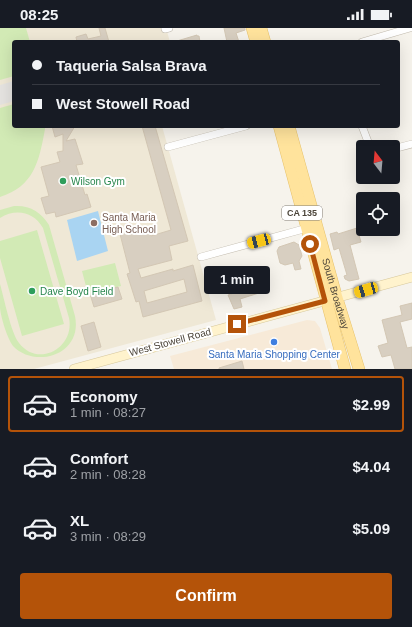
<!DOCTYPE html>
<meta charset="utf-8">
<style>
:root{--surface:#171b24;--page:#242831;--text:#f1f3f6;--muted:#9ea1a6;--line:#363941;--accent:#b45309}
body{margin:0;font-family:Helvetica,sans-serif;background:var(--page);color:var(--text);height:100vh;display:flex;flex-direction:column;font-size:15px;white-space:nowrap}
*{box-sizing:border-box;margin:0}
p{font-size:13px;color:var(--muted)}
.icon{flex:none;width:22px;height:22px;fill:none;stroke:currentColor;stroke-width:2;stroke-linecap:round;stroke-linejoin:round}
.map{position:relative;height:341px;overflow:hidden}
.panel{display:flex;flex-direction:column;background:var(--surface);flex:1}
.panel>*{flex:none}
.banner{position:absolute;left:12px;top:12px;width:388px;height:88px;border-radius:4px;box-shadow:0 4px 16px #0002;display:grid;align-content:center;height:88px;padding:0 20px;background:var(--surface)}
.needle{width:26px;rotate:344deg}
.controls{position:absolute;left:356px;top:112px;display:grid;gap:8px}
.controls a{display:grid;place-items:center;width:44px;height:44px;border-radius:4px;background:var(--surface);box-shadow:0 4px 16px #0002;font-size:20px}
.end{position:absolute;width:18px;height:18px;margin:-9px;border:5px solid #b45309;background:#fff;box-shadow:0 0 0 2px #fff}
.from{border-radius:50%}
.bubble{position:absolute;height:28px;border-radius:4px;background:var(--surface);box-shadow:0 4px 16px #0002;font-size:13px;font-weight:800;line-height:28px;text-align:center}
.car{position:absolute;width:12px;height:24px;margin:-12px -6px;border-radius:5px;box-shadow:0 0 3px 1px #0007;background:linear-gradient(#f5c518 24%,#345 0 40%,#f5c518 0 76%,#345 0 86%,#f5c518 0)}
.banner b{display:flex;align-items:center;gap:14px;height:38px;font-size:15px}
.banner b+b{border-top:1px solid var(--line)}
.banner i{width:10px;height:10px;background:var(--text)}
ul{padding:7px 0 0;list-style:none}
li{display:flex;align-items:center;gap:12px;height:56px;margin:0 8px 6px;padding:0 12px;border:2px solid transparent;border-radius:4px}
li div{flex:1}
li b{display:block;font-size:15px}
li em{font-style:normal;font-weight:800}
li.selected{border-color:var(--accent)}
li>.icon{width:36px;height:36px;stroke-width:1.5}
.primary-button{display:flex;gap:8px;margin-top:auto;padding:8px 20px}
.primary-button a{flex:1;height:46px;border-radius:4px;background:var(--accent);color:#fff;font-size:16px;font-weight:800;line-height:46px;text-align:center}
.status{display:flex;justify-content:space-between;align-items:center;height:28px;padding:0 20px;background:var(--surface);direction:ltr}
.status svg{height:11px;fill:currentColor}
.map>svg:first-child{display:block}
.commercial{fill:#f7ead8}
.education{fill:#efe8d6}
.green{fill:#d2eab5}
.parking{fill:#e5e3e0}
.water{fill:#a9d4f2}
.building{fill:#d8cfc1;stroke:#d3c7b4;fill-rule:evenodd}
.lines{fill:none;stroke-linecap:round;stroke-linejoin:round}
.minor-casing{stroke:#c2bbae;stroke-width:8}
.secondary-casing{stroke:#d6c79b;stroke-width:10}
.primary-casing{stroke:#e6c16a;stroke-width:12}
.minor{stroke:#fff;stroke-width:7}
.secondary{stroke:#fff3cd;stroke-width:9}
.primary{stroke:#ffe39c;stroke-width:11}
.route{stroke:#b45309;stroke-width:5}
.leisure-dot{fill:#2e9e5b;stroke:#fff;stroke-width:1.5}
.education-dot{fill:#8d6e63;stroke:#fff;stroke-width:1.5}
.shop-dot{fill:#3f7fe0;stroke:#fff;stroke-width:1.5}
.labels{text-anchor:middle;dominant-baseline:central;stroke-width:4;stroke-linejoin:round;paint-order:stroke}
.shield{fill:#fff;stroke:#817c74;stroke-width:1}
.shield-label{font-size:9px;font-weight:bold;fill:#4b4439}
.leisure-label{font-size:10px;fill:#27864d;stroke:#fff;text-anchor:start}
.education-label{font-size:10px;fill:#785e54;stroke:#fff;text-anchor:start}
.street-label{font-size:10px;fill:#4b4439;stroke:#fff}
.shop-label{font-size:10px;fill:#366cbe;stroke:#fff}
</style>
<div class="status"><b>08:25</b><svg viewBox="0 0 49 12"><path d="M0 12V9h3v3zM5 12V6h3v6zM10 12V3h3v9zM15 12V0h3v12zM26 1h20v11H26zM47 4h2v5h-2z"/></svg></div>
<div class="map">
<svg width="412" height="341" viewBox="0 0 412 341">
<rect width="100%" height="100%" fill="#f6f3ec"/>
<!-- commercial -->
<path class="commercial" d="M 307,292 L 315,293 L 320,300 L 332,341 L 174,341 L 170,328 Z"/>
<!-- education -->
<path class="education" d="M 0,0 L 166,0 L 170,14 L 14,14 L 14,98 L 162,98 L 216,292 L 34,341 L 0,341 Z"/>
<!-- green -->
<path class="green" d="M 0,0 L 26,0 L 30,14 L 14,14 L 14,48 L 0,52 Z
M 14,76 L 14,98 L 45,98 L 45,101 C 39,134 34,158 0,169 L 0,80 Z
M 14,178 C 30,177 41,184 49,197 L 75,288 C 83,327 35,341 13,318 C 7,310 1,290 0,280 C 0,272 0,264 0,256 C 4,270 11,305 19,315 C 38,340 75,320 69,290 L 43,200 C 34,184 16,180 0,190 L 0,182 Z
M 37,202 L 64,296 L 22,308 L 0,230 L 0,213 Z
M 115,235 L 121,258 L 88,266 L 82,243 Z"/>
<!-- parking -->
<path class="parking" d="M 14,53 L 14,73 L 0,77 L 0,57 Z"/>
<!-- water -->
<path class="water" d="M 98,183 L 108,223 L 77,233 L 67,192 Z"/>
<!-- building -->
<path class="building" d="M 99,0 L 105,0 L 109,14 L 77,14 L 76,9 L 86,6 L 88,11 L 101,8 Z
M 224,0 L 245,0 L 245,2 L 236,5 L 239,14 L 227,14 Z
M 197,7 L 197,8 L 199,8 L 200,14 L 177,14 L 177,13 Z
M 52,98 L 75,98 L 66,113 L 75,111 L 83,136 L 76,137 L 85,167 L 87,166 L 91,179 L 56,189 L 55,184 L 46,186 L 41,170 L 49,168 L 41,139 L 60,134 L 57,124 L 63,123 L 63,106 L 55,109 Z
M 142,98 L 155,98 L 188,213 L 169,218 L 172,232 L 138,241 L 141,250 L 173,241 L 173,243 L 193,237 L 202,273 L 143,289 L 139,273 L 136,274 L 129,252 L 127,246 L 130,245 L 120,206 L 132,202 L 133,205 L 149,200 L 151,208 L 171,202 ZM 184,251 L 187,264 L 147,275 L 144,263 Z
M 357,200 L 361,214 L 350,217 L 359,251 L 349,253 L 345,251 L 344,248 L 347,247 L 339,220 L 334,222 L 330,206 L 337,204 L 338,206 Z
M 294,214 L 299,217 L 302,228 L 299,233 L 301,241 L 295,242 L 293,235 L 285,237 L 280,235 L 277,223 L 279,219 Z
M 260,254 L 262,264 L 240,271 L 242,279 L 234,281 L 228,267 L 234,265 L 234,263 L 244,261 L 243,258 Z
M 118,259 L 122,271 L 94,279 L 90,266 Z
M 412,275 L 412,291 L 400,294 L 407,320 L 412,319 L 412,341 L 395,341 L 391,327 L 382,329 L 378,318 L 388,315 L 382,292 L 402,287 L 400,278 Z
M 94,294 L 101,319 L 88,323 L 81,298 Z
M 242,333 L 244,341 L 219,341 L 219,340 Z"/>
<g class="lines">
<defs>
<path id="minor" d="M 165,1 L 169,0
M 362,14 L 410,0
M 362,98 L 370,119
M 168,119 L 246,98
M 393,121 L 412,116
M 201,229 L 311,199"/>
<path id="secondary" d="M 74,341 L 412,249"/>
<g id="primary">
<path d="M 252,0 L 256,14"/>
<path d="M 261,0 L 265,14"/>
<path d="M 279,98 L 345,341"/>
<path id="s1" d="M 289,98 L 337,270 L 359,341"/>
</g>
</defs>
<!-- minor casing -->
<use href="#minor" class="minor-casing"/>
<!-- secondary casing -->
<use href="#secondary" class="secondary-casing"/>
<!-- primary casing -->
<use href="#primary" class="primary-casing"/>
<!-- minor -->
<use href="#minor" class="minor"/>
<!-- secondary -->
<use href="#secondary" class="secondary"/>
<!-- primary -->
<use href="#primary" class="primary"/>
</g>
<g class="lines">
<!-- route -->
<path class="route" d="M 237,296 L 325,273 L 310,216"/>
</g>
<!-- markers -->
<g class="leisure-dot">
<circle cx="63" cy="153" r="4"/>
<circle cx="32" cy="263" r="4"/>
</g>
<circle class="education-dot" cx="94" cy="195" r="4"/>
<circle class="shop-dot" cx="274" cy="314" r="4"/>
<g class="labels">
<!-- shield labels -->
<rect class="shield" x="282" y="178" width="40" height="14" rx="3"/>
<g class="shield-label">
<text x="302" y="185">CA 135</text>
</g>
<!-- leisure labels -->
<g class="leisure-label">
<text x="71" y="153">Wilson Gym</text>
<text x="40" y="263">Dave Boyd Field</text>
</g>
<!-- education labels -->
<g class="education-label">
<text x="102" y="189">Santa Maria<tspan x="102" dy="12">High School</tspan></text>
</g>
<!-- street labels -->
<g class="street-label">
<text stroke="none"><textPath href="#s1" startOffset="174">South Broadway</textPath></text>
<text transform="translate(170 314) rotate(-15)">West Stowell Road</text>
</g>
<!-- shop labels -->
<g class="shop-label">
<text x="274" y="326">Santa Maria Shopping Center</text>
</g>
</g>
</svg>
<div class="controls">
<a><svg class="needle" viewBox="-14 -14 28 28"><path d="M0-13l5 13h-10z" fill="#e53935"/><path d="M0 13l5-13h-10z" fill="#9ea1a6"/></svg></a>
<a><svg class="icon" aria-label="locate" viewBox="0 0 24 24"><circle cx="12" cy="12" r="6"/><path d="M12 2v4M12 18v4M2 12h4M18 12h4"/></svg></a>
</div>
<i class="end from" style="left:310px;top:216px"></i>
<i class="end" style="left:237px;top:296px"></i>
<div class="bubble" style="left:204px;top:238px;width:66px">1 min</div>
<i class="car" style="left:259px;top:213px;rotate:255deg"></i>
<i class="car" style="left:366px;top:262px;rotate:254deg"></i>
<div class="banner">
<b><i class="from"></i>Taqueria Salsa Brava</b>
<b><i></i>West Stowell Road</b>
</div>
</div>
<section class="panel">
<ul>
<li class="selected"><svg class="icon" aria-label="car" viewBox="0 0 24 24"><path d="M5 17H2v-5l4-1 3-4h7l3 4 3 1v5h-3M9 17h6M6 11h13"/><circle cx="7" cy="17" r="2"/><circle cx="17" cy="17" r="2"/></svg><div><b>Economy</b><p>1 min · 08:27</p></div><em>$2.99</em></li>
<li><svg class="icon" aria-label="car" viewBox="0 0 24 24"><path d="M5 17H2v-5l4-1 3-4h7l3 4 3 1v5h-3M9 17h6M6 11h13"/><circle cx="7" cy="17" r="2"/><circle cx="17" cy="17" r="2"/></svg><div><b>Comfort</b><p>2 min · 08:28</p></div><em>$4.04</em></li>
<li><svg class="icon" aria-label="car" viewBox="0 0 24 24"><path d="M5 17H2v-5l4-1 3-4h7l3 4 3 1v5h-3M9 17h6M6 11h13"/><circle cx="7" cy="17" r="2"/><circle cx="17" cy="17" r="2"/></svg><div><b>XL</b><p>3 min · 08:29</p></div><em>$5.09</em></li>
</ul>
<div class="primary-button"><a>Confirm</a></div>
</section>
